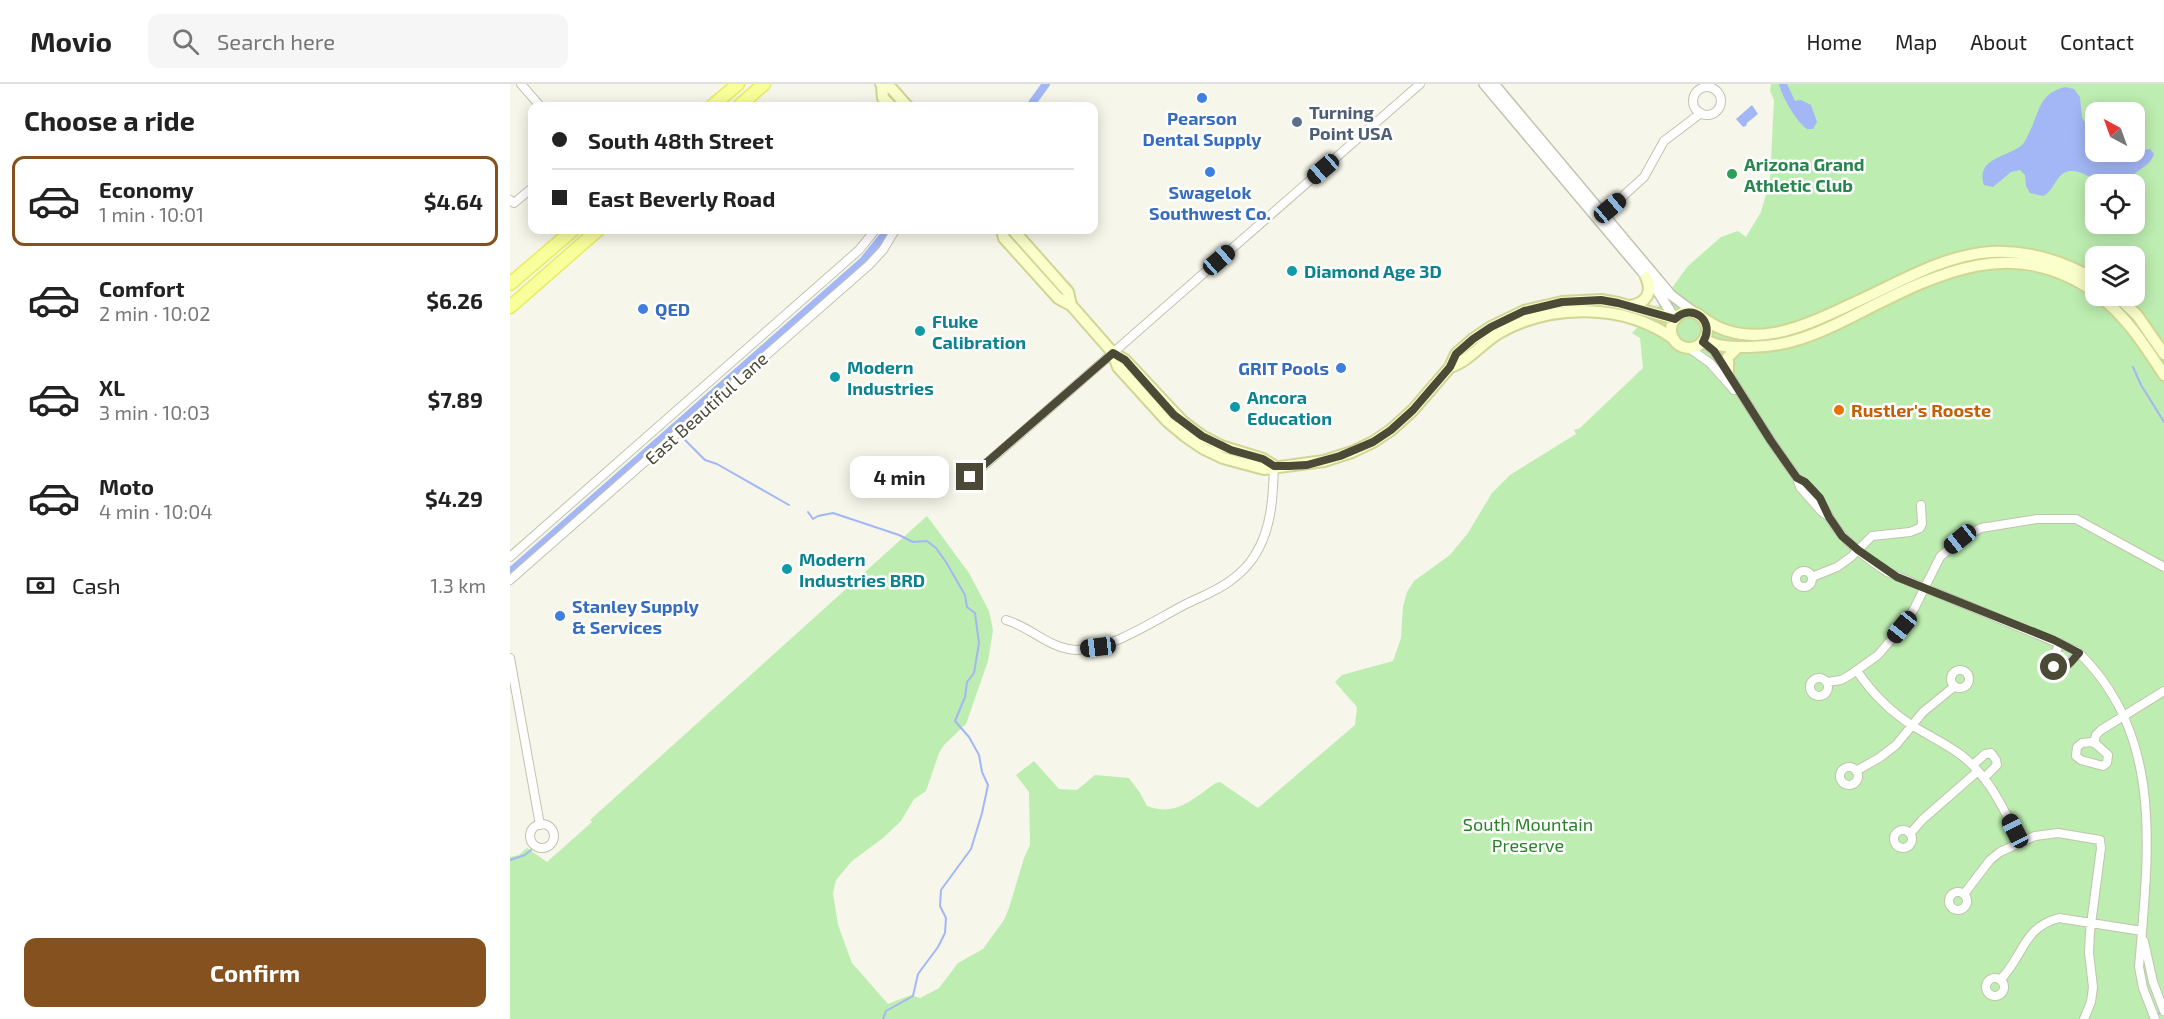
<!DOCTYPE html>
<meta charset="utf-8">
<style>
:root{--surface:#fff;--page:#f6f6f6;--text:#222;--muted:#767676;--line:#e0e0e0;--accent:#85511e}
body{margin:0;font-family:"Exo 2",sans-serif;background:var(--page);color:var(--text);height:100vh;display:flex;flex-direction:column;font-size:22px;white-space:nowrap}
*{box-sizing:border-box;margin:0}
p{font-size:20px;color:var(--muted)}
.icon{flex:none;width:33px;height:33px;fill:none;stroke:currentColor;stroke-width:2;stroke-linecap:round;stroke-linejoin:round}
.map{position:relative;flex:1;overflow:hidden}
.panel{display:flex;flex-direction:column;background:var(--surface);width:510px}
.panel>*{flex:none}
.guide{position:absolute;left:18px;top:18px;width:570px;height:132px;border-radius:12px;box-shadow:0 3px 15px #0003;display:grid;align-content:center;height:132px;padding:0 24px;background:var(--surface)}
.needle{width:39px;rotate:319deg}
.tools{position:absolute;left:1575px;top:18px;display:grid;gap:12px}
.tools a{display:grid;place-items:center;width:60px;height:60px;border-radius:12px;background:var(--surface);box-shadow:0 3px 15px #0003;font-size:30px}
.end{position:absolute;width:27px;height:27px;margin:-14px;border:8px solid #4b4a37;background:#fff;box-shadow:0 0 0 3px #fff}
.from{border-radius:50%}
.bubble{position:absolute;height:42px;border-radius:12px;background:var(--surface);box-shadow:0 3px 15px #0003;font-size:20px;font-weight:700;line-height:42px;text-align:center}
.car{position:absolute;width:18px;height:36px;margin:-18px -9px;border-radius:8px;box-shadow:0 0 4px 2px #0007;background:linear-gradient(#222 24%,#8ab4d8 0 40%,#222 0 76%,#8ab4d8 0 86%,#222 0)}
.guide b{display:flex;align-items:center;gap:21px;height:57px;font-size:22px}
.guide b+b{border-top:2px solid var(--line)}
.guide i{width:15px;height:15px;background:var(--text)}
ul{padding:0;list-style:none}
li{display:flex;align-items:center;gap:18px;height:90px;margin:0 12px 9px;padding:0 12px;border:3px solid transparent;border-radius:12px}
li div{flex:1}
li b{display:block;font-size:22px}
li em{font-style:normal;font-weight:700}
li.active{border-color:var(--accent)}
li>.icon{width:54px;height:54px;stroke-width:1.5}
h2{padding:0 24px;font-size:27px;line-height:72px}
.pay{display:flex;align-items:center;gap:15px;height:66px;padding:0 24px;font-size:22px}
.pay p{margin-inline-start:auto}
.primary-button{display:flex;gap:12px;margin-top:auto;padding:12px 24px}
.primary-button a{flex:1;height:69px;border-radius:12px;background:var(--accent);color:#fff;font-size:24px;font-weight:700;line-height:69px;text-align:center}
header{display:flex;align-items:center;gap:36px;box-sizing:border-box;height:84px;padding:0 30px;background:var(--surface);border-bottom:2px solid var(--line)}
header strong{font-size:28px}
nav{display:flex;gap:33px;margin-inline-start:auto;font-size:21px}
.search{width:420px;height:54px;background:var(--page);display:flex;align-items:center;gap:15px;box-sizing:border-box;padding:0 21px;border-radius:12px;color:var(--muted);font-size:22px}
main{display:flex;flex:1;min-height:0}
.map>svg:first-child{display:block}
.green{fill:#bdedb0;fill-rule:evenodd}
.water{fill:#a3b7f6}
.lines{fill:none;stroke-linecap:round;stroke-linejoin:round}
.stream{stroke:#a3b7f6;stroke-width:2}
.canal{stroke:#a3b7f6;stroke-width:8}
.minor-casing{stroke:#c2c3ac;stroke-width:10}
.tertiary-casing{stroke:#c2c3ac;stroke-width:12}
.secondary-casing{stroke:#d0d695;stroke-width:14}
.primary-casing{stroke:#e7ed61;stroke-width:15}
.minor{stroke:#fff;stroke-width:8}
.tertiary{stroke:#fff;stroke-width:9}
.secondary{stroke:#faffcb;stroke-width:10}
.primary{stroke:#f9ff9a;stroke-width:12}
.route{stroke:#4b4a37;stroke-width:8}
.shop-dot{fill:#3f7fe0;stroke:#fff;stroke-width:2}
.service-dot{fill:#5c6f8a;stroke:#fff;stroke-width:2}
.leisure-dot{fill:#2e9e5b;stroke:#fff;stroke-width:2}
.culture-dot{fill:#0f9aa8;stroke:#fff;stroke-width:2}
.food-dot{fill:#e8710a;stroke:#fff;stroke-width:2}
.labels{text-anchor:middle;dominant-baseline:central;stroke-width:5;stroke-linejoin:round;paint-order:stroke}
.service-label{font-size:18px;font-weight:bold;fill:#4e5e75;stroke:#fff;text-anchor:start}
.shop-label{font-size:18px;font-weight:bold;fill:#366cbe;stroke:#fff}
.leisure-label{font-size:18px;font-weight:bold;fill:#27864d;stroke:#fff;text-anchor:start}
.culture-label{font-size:18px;font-weight:bold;fill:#0d838f;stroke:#fff;text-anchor:start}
.street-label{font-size:18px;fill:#4b4a37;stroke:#fff}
.food-label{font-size:18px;font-weight:bold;fill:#c56008;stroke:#fff;text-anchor:start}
.park-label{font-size:18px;fill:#278325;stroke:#fff}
</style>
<header>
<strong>Movio</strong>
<div class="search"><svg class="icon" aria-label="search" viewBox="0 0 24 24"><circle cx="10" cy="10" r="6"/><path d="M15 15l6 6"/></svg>Search here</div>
<nav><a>Home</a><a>Map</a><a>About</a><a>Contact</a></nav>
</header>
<main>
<section class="panel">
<h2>Choose a ride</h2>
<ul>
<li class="active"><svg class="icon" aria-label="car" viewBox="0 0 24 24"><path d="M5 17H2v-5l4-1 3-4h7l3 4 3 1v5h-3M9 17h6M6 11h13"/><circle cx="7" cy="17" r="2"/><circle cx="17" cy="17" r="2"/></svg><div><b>Economy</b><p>1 min · 10:01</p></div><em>$4.64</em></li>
<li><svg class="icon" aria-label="car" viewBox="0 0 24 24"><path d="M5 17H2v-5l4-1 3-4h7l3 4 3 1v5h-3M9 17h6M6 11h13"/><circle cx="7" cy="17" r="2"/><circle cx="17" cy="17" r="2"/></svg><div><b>Comfort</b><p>2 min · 10:02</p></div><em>$6.26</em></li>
<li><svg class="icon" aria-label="car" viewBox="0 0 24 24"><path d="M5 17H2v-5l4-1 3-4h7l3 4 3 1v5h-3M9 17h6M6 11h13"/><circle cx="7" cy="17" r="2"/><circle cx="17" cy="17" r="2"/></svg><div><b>XL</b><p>3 min · 10:03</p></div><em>$7.89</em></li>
<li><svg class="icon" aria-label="car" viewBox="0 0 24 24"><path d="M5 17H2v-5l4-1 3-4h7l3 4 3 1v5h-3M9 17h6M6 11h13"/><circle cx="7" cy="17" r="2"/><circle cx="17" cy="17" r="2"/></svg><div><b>Moto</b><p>4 min · 10:04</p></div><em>$4.29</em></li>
</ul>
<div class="pay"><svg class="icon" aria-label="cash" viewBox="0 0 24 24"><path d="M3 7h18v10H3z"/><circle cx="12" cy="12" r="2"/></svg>Cash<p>1.3 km</p></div>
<div class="primary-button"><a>Confirm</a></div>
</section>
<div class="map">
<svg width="1654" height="935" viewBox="0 0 1654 935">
<rect width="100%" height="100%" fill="#f6f6ea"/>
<!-- green -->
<path class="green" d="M 1261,0 L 1654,0 L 1654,935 L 0,935 L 0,773 L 9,771 L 17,764 L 37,778 L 82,738 L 80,736 L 417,432 L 459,489 L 479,527 L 483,546 L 478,577 L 456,640 L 434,661 L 429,669 L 416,707 L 404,715 L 391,737 L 373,754 L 342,777 L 326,796 L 323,809 L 328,841 L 342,879 L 378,920 L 401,911 L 410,914 L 429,904 L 448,879 L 473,865 L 494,836 L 499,824 L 514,774 L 520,761 L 519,708 L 506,691 L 524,677 L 549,705 L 567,706 L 585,691 L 619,694 L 630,709 L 637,722 C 667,733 682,715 706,699 L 710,698 L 748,724 L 845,641 L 847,623 L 825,598 L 832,591 L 883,577 L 891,554 L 893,523 L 897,508 L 904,497 L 940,471 L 958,449 L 982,409 L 1000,391 L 1066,350 L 1064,346 L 1070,344 L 1133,284 L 1130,254 L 1122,249 L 1150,220 L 1178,182 L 1211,153 L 1228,147 L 1236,153 L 1251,128 L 1260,96 L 1264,16 L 1260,7 ZM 1586,28 L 1624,28 L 1624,68 L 1586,68 ZM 1586,100 L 1624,100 L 1624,140 L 1586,140 ZM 1586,172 L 1624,172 L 1624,212 L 1586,212 Z"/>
<!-- water -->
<path class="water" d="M 1269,0 L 1277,0 L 1285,17 L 1291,16 L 1301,21 L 1307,38 L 1303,45 L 1297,45 C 1286,37 1272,13 1269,0 Z
M 1555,3 L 1564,5 L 1570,13 L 1572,34 L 1585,53 L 1586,68 L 1608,70 L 1640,65 L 1644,70 C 1641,79 1635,82 1628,87 C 1623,91 1619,97 1613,99 C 1593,110 1579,85 1560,87 C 1545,89 1545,107 1533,112 L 1520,109 L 1516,102 L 1515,91 L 1510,86 L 1501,88 L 1483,103 L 1474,101 C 1465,74 1498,73 1512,61 C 1515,58 1517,53 1519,49 C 1530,28 1528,10 1555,3 Z
M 1242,21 L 1248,30 L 1237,39 L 1236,42 L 1233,43 L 1226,35 Z"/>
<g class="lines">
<!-- stream -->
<path class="stream" d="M 1623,283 L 1631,301 L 1654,338
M 171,352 L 195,376 L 207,380 L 279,421
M 298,428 L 303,435 L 308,432 L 323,429 L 389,451 L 403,458 L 417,457 L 426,464 L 436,478 L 455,511 L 457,523 L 465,529 L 469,559 L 464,589 L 457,598 L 455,613 L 445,637 L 459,653 L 469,671 L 472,688 L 478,701 L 472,729 L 461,765 L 431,806 L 430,822 L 436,834 L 435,849 L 428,863 L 408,890 L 403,912 L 376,927 L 373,935
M 0,776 L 15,771 L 21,766
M 1640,935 L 1653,927"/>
<!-- canal -->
<path class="canal" d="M 520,22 L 536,0
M 0,488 L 353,177 L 378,146"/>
<defs>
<path id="minor" d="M 11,0 L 30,22
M1183 17a14 14 0 1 1 28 0a14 14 0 1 1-28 0Z
M 0,116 L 4,119 L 22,104
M 1089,134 L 1134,93 L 1154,57 L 1191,29
M 1194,259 L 1204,267 L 1261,357 L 1287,394 L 1290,403 L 1311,427 L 1319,433
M 1179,264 L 1200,279 L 1224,306
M 461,393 L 910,0
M 1287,394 C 1308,406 1314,427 1327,445 C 1340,462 1359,476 1377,488 L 1567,567 C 1654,650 1639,763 1629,883 L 1633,904 L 1645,935
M 0,473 L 349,166 L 365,146
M1286 495a8 8 0 1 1 16 0a8 8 0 1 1-16 0Z
M 1302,493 L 1327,483 L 1341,473 L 1362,452 L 1400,448 L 1410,444 L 1412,440 L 1411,421
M 0,496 L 359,181 L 373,166 L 385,146
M 496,536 C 521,543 539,565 567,566 C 601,566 645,536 676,520 C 690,513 707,507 720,497 C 730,490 739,481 745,471 C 762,444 763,412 764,382
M 1550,559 L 1541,578 L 1548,585 L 1553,585 L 1569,569
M 0,574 L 30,741
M1441 595a9 9 0 1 1 18 0a9 9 0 1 1-18 0Z
M 1347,587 C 1362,609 1381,628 1403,642 C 1419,652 1437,660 1451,671 C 1481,694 1494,727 1511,759
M1300 603a9 9 0 1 1 18 0a9 9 0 1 1-18 0Z
M 1317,598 L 1331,596 L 1340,591 L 1368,571 L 1392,543 L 1404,525 L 1430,473 L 1450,455 L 1471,444 L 1527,435 L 1566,435 L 1654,483
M 1581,658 L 1586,660 L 1598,671 L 1597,679 L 1593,682 L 1571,676 L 1566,672 L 1567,663 L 1572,659 Z
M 1584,659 L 1586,651 L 1591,646 L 1654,607
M 1463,681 L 1475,670 L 1481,669 L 1486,676 L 1487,681 L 1474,694
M1330 692a9 9 0 1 1 18 0a9 9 0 1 1-18 0Z
M 1346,687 L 1369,674 L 1386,661 L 1413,628 L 1445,602
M20 752a12 12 0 1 1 24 0a12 12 0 1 1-24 0Z
M1384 755a9 9 0 1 1 18 0a9 9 0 1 1-18 0Z
M 1400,750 L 1412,736 L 1468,687
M1439 817a9 9 0 1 1 18 0a9 9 0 1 1-18 0Z
M 1454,810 L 1480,776 L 1490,768 L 1525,752 L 1548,749 L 1590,756 L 1591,764 L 1580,848 L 1579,869 L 1583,903 L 1581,918 L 1574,935
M 1634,857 L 1643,898 L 1654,927
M1476 903a9 9 0 1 1 18 0a9 9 0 1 1-18 0Z
M 1490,896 C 1514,872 1512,844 1549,834 L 1632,847"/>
<path id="tertiary" d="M 974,0 L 1145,203 L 1165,235
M 984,0 L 1161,211 L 1185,229"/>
<path id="secondary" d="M 371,0 L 382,5 L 397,22
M 372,2 L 373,14 L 381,22
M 492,146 L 494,154 L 548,214 L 561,221 L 603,269 L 615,276 L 673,338 L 692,352 L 711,362 L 753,375 L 764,382
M 503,146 L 558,208 L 561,221
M 1589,212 C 1617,233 1635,262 1654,291
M 1607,212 L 1627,231 L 1654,270
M 1120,222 C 1137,219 1143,208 1136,193
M1161 246a18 18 0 1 1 36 0a18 18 0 1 1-36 0Z
M 1193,234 C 1242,271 1300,239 1348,217 C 1390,198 1434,171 1481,168 C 1519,166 1553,177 1586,196
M 1195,255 C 1206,263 1221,263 1235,263 C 1277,264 1310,249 1347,230 C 1426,190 1503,149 1586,209
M 603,269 L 608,283 L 657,337 L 675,352 L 694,365 L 713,374 L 754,385 L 814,377 L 842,368 L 863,358 L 881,346 L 903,326 L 940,283 L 946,270 L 963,255 L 981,243 L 1014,227 L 1052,218 L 1091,216 L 1108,219 L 1165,235
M 940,283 C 958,278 972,259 989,249 C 1041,219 1114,219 1164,255
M 1218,290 L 1218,273 L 1228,263"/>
<path id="primary" d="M 202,22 L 228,0
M 229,22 L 254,0
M 0,200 L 63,146
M 0,223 L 88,146"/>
</defs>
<!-- minor casing -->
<use href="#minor" class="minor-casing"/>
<!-- tertiary casing -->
<use href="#tertiary" class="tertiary-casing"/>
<!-- secondary casing -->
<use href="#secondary" class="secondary-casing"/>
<!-- primary casing -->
<use href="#primary" class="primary-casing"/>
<!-- minor -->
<use href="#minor" class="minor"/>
<!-- tertiary -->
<use href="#tertiary" class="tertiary"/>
<!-- secondary -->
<use href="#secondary" class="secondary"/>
<!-- primary -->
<use href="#primary" class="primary"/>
</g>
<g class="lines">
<!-- route -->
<path class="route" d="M 460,393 L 603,269 L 615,276 L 664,331 L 692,352 L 721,366 L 753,375 L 764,382 L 779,382 L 797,381 L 830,372 L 863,358 L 881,346 L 903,326 L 940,283 L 946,270 L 963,255 L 981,243 L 1014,227 L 1052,218 L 1091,216 L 1108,219 L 1165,235 C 1182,218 1206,237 1193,258 L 1204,267 L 1261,357 L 1287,394 L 1295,398 L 1310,414 L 1319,433 L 1332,452 L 1348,466 L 1387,493 L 1544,556 L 1569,569 C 1562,576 1555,589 1544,583"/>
</g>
<!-- markers -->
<g class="shop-dot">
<circle cx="692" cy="14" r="6"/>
<circle cx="700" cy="88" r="6"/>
<circle cx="133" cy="225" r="6"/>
<circle cx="831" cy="284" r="6"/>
<circle cx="50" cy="532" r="6"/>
</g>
<circle class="service-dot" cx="787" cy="38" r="6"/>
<circle class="leisure-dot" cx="1222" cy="90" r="6"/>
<g class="culture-dot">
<circle cx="782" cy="187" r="6"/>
<circle cx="410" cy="247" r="6"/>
<circle cx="325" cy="293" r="6"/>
<circle cx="725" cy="323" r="6"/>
<circle cx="277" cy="485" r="6"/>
</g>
<circle class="food-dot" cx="1329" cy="326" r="6"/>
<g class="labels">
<!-- service labels -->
<g class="service-label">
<text x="799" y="28">Turning<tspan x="799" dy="21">Point USA</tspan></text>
</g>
<!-- shop labels -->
<g class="shop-label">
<text x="692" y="34">Pearson<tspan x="692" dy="21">Dental Supply</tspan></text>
<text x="700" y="108">Swagelok<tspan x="700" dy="21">Southwest Co.</tspan></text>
<text x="145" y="225" text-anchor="start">QED</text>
<text x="819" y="284" text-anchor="end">GRIT Pools</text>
<text x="62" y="522" text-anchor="start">Stanley Supply<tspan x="62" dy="21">&amp; Services</tspan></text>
</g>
<!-- leisure labels -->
<g class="leisure-label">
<text x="1234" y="80">Arizona Grand<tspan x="1234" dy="21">Athletic Club</tspan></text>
</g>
<!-- culture labels -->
<g class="culture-label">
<text x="794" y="187">Diamond Age 3D</text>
<text x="422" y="237">Fluke<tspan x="422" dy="21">Calibration</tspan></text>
<text x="337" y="283">Modern<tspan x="337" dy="21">Industries</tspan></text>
<text x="737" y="313">Ancora<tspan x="737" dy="21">Education</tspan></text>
<text x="289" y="475">Modern<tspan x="289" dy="21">Industries BRD</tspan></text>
</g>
<!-- street labels -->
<g class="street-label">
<text transform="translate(196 324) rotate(-42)">East Beautiful Lane</text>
</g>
<!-- food labels -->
<g class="food-label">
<text x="1341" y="326">Rustler's Rooste</text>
</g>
<!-- park labels -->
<g class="park-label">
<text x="1018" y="740">South Mountain<tspan x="1018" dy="21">Preserve</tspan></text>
</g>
</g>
</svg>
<div class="tools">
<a><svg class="needle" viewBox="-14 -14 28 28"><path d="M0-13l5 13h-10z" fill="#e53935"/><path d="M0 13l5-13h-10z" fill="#767676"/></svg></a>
<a><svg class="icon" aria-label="locate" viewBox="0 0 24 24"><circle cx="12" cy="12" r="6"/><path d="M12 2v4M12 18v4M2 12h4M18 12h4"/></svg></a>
<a><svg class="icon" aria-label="layers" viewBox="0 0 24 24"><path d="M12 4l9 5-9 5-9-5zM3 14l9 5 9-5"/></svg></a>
</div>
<i class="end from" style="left:1544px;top:583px"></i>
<i class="end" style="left:460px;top:393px"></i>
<div class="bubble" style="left:340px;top:372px;width:99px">4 min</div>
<i class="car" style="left:813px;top:85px;rotate:229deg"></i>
<i class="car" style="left:1100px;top:124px;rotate:50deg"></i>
<i class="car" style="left:709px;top:176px;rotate:49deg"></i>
<i class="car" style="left:1450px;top:455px;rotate:231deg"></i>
<i class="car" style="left:1392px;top:543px;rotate:219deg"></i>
<i class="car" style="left:588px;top:563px;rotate:263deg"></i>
<i class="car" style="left:1505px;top:747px;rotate:333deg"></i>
<div class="guide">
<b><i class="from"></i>South 48th Street</b>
<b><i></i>East Beverly Road</b>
</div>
</div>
</main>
